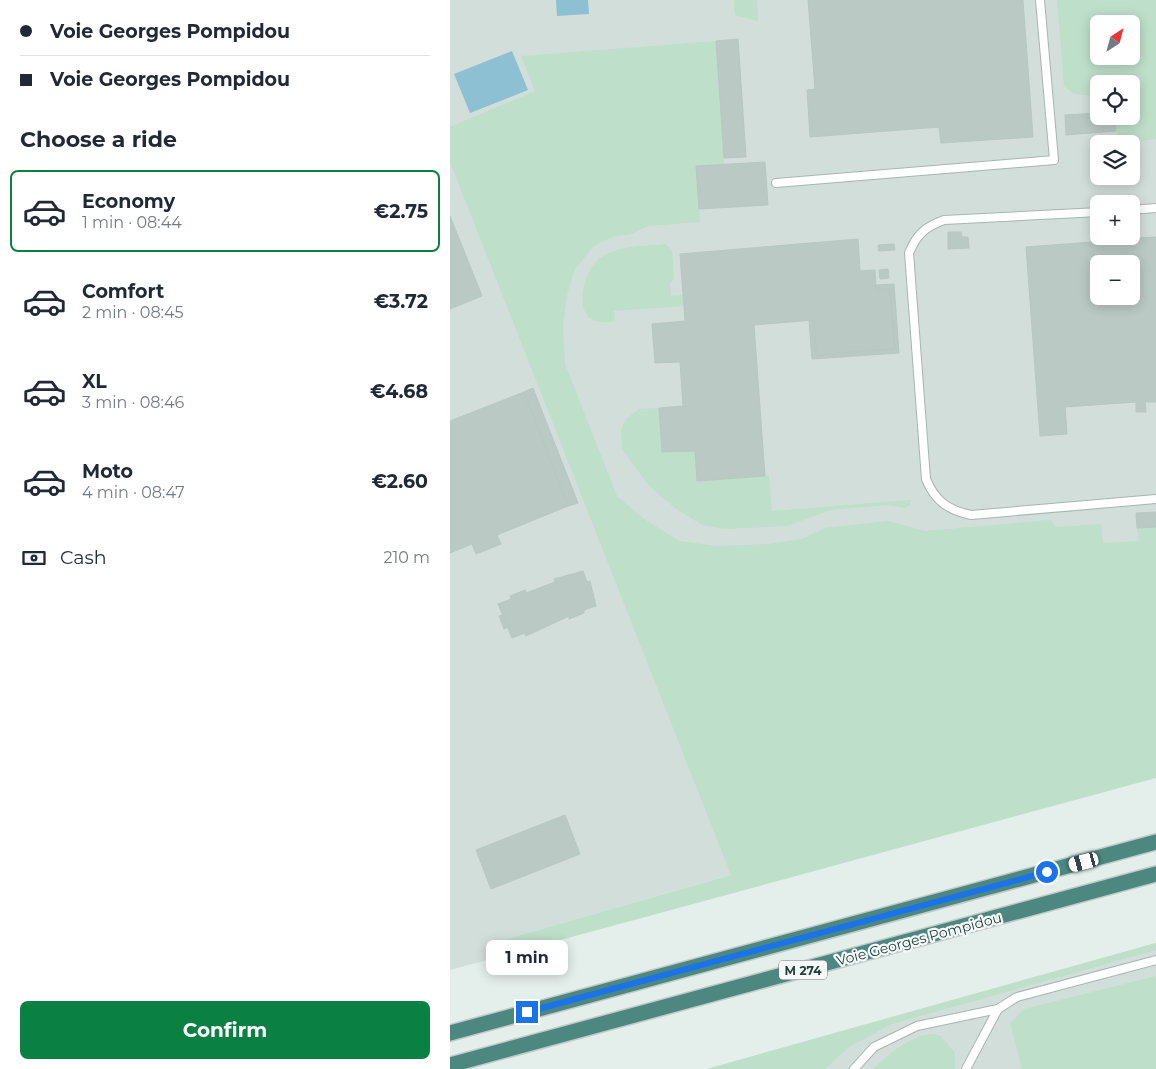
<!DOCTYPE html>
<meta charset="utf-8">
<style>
:root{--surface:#fff;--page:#f6f6f7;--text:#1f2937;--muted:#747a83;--line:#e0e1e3;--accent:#0b8043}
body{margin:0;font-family:Montserrat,sans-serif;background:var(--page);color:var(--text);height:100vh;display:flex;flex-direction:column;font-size:19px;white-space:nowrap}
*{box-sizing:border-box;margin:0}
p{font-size:16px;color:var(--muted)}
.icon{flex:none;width:28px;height:28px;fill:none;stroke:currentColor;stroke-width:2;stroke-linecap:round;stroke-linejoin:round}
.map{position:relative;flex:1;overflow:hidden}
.sheet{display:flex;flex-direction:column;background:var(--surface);width:450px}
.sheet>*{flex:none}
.banner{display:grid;align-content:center;height:110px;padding:0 20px;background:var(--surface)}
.needle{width:32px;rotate:36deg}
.buttons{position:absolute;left:640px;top:15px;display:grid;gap:10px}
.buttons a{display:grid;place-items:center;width:50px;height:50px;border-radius:8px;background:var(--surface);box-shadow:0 2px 12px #0003;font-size:25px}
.end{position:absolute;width:22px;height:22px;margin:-11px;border:6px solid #1a73e8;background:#fff;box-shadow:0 0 0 2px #fff}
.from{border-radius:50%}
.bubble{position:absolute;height:35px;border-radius:8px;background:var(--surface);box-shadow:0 2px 12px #0003;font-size:16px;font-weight:700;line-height:35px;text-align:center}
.car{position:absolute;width:15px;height:30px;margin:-15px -8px;border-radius:6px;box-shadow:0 0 4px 1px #0007;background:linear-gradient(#fff 24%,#345 0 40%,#fff 0 76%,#345 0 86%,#fff 0)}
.banner b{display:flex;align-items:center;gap:18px;height:48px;font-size:19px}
.banner b+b{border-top:1px solid var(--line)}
.banner i{width:12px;height:12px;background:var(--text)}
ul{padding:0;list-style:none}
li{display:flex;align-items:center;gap:15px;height:82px;margin:0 10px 8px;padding:0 10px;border:2px solid transparent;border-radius:8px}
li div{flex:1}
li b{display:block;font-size:19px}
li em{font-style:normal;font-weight:700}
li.active{border-color:var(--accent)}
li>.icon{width:45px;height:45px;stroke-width:1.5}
h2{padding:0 20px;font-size:22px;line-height:60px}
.pay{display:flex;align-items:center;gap:12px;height:55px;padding:0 20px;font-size:19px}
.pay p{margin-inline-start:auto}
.action{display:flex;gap:10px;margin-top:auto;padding:10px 20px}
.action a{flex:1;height:58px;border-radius:8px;background:var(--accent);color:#fff;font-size:20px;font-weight:700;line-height:58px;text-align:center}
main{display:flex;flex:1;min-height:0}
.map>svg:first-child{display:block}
.built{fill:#d2deda;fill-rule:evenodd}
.green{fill:#bedfca;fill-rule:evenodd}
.water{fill:#8dc0d2}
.building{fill:#bac9c4;stroke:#b7c7c2;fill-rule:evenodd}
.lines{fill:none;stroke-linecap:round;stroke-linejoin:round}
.service-casing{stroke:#a6b6b3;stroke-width:10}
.trunk-casing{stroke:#c1cac8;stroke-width:18}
.service{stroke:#fff;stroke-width:8}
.trunk{stroke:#4c8880;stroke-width:15}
.route{stroke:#1a73e8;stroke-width:6}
.labels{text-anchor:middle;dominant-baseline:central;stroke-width:4.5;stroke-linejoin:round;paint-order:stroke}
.shield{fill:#f5faf8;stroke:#627874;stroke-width:1}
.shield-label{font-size:12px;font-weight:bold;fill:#23403b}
.street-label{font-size:14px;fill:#23403b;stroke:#f5faf8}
</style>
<main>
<section class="sheet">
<div class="banner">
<b><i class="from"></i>Voie Georges Pompidou</b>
<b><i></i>Voie Georges Pompidou</b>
</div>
<h2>Choose a ride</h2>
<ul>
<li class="active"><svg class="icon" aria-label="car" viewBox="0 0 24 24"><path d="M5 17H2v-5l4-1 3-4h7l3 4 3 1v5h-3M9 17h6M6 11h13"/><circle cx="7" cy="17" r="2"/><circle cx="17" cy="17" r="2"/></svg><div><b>Economy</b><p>1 min · 08:44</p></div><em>€2.75</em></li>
<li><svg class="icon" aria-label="car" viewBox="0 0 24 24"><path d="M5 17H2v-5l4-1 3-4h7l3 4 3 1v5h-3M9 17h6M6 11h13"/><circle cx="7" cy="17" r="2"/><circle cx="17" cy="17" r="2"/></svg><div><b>Comfort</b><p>2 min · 08:45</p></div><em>€3.72</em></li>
<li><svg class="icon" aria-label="car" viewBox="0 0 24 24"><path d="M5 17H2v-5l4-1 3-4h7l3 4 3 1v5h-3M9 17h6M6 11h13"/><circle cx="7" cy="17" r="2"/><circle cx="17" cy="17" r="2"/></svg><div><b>XL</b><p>3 min · 08:46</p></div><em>€4.68</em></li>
<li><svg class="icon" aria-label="car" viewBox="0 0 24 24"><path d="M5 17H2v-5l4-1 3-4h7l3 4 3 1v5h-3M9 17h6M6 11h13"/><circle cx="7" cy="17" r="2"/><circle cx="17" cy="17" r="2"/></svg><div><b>Moto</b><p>4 min · 08:47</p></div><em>€2.60</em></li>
</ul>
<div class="pay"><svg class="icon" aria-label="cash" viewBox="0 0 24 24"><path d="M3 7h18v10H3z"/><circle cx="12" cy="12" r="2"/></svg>Cash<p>210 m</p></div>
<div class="action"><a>Confirm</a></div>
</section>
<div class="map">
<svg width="706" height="1069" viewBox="0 0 706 1069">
<rect width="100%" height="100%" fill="#e4eeeb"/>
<!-- built -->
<path class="built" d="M 0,0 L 706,0 L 706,731 L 312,866 L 35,945 L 41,959 L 0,970 ZM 649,24 L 681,24 L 681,56 L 649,56 ZM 649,84 L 681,84 L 681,116 L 649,116 ZM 649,144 L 681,144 L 681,176 L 649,176 ZM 649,204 L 681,204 L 681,236 L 649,236 ZM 649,264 L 681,264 L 681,296 L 649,296 Z
M 706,943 L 706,1069 L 257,1069 L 434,1019 Z"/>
<!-- green -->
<path class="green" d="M 284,0 L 307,0 L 308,21 L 285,15 Z
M 607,0 L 706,0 L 706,139 L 668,143 L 666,116 L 681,116 L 681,84 L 649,84 L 649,96 L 624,94 L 614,86 ZM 649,24 L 681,24 L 681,56 L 649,56 Z
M 266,41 L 274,164 L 246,166 L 250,222 L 198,226 L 181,234 L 162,237 L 144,246 L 125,269 L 117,295 L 113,324 L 115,364 L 167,496 L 194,519 L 229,541 L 266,546 L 319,544 L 352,539 L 375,528 L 438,521 L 475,531 L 601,520 L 606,527 L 651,524 L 653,543 L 689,541 L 687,528 L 706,527 L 706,778 L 41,959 L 35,945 L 281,875 L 0,162 L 0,127 L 85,91 L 71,56 Z
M 216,244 L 222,251 L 224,279 L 220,283 L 221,296 L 233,295 L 233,306 L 164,311 L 165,321 C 160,322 154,323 149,322 C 121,318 133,267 153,256 C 172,245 195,246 216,244 Z
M 209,408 L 212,452 L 245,451 L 247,480 L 319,475 L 322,511 L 461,500 L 460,505 L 454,508 L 439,505 L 380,510 L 337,526 L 273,529 L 252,525 L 225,508 L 199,486 L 172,449 L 171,430 L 176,419 L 189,409 Z
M 706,943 L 706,950 L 442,1024 L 399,1047 L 375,1069 L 257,1069 Z
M 706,976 L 706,1069 L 572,1069 L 560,1023 L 574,1009 Z
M 483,1034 L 491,1036 L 505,1053 L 505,1069 L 423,1069 C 439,1054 461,1035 483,1034 Z"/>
<!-- water -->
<path class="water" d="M 106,0 L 138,0 L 139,14 L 107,16 Z
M 62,51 L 78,90 L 20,113 L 4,74 Z"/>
<!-- building -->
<path class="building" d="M 358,0 L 573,0 L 583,137 L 491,143 L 489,127 L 360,137 L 357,90 L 365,89 Z
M 288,39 L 296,157 L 274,158 L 266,41 Z
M 649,113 L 649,116 L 666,116 L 666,131 L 616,135 L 615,115 Z
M 315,162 L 318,205 L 249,209 L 246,166 Z
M 0,216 L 32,296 L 0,309 Z
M 683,227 L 688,233 L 686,235 L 687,238 L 706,237 L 706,402 L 695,402 L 696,412 L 686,412 L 686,402 L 615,407 L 617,434 L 590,436 L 576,247 L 668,240 L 667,236 L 681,236 ZM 649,264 L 681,264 L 681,296 L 649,296 Z
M 498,232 L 511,232 L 512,237 L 518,237 L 519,248 L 498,249 Z
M 408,239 L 410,271 L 425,270 L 426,290 L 440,289 L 445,349 L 366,355 L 364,320 L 304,325 L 315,476 L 247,481 L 245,451 L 212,452 L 209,408 L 233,406 L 230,362 L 205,363 L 202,324 L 235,321 L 230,254 Z
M 444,244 L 445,250 L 429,251 L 428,245 Z
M 438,269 L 439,278 L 430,279 L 429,270 Z
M 444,284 L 449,353 L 362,359 L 359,320 L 364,320 L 366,355 L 445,349 L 440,289 L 426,290 L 426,285 Z
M 83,388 L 128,503 L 118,506 L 74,392 Z
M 74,392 L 118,506 L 47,535 L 51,544 L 26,554 L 22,544 L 0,553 L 0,421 Z
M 706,512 L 706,527 L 687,528 L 686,513 Z
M 133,571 L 137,582 L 140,581 L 146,606 L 134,610 L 134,613 L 119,619 L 119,616 L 76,636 L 75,633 L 62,638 L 48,604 L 61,599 L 60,596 L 75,590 L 76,593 L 105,582 L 104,579 Z
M 53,615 L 58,627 L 54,629 L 49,616 Z
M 115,815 L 130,854 L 41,889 L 26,850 Z"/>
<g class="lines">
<defs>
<path id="service" d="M 326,183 L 604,160 L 590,0
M 681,210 L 706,208
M 649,212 L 494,220 C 475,227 467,234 459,253 L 476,479 C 485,501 498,510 521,515 L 706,499
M 404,1069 L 424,1047 L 467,1026 L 548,1009
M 516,1069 L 548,1009 L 567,997 L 706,960"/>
<path id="trunk" d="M 0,1033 L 706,842
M 0,1065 L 706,874"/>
</defs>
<!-- service casing -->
<use href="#service" class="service-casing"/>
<!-- trunk casing -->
<use href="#trunk" class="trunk-casing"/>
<!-- service -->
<use href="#service" class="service"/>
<!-- trunk -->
<use href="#trunk" class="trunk"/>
</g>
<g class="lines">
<!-- route -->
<path class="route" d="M 77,1012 L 597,872"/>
</g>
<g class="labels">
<!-- shield labels -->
<rect class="shield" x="329" y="960.5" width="48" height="19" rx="4"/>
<g class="shield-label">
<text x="353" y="970">M 274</text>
</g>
<!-- street labels -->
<g class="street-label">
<text transform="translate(469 939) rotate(-15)">Voie Georges Pompidou</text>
</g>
</g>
</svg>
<div class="buttons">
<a><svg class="needle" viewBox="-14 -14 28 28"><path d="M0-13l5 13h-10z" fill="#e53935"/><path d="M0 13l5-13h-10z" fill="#747a83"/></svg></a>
<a><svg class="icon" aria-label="locate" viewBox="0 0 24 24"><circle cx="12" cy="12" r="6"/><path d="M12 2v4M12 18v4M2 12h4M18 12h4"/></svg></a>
<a><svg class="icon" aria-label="layers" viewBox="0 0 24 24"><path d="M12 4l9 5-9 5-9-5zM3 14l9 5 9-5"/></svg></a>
<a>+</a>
<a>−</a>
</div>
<i class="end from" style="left:597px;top:872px"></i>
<i class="end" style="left:77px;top:1012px"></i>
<div class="bubble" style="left:36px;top:940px;width:82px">1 min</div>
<i class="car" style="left:634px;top:862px;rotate:255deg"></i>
</div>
</main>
